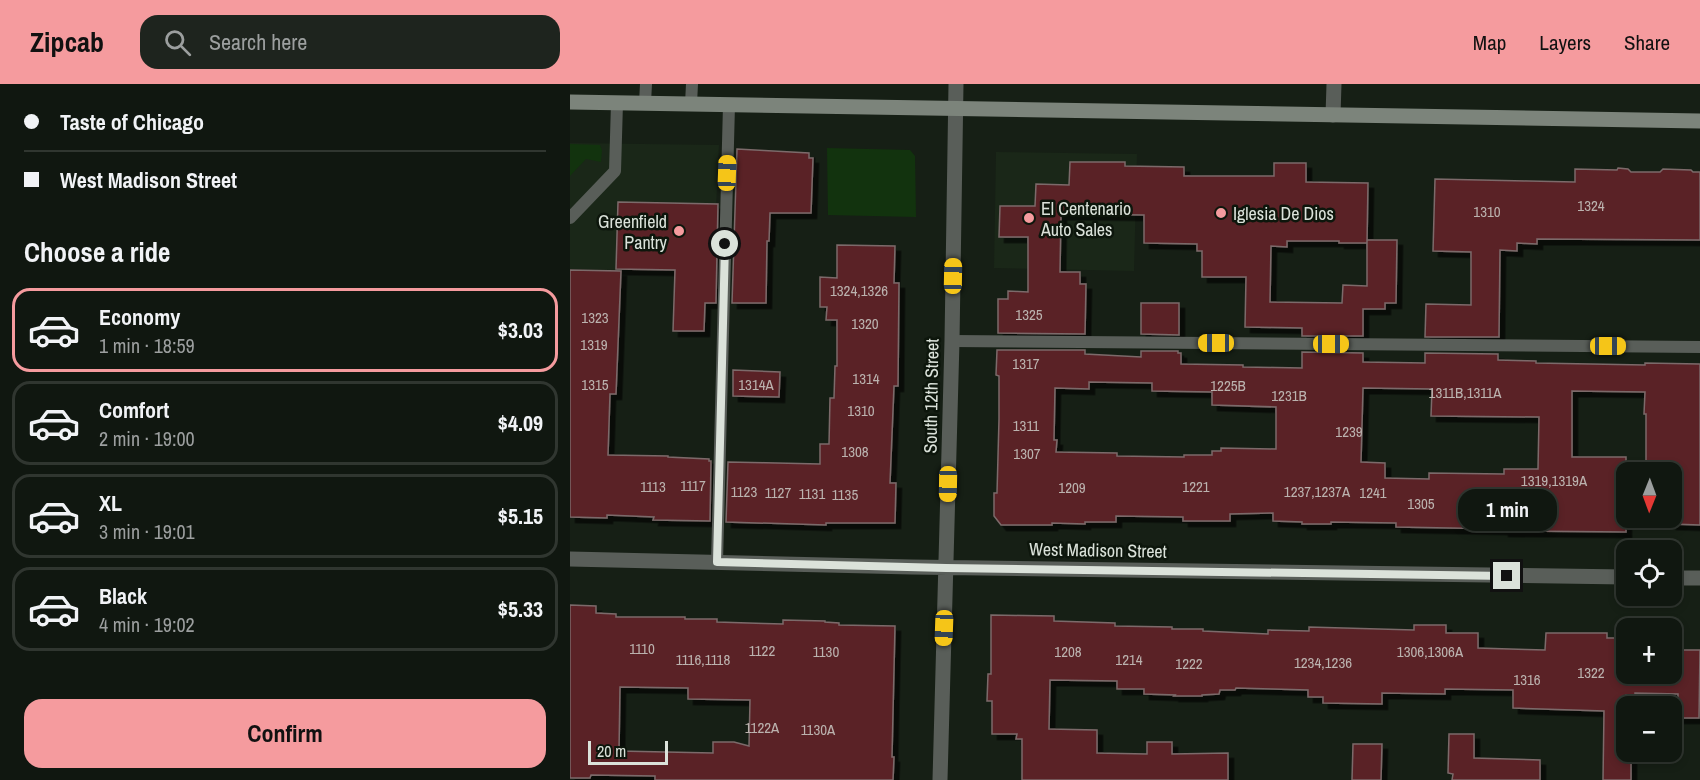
<!DOCTYPE html>
<meta charset="utf-8">
<style>
:root{--surface:#101710;--page:#1e241e;--text:#f1f3f6;--muted:#9c9f9f;--line:#303630;--accent:#f59b9e}
body{margin:0;font-family:"Archivo Narrow",sans-serif;background:var(--page);color:var(--text);height:100vh;display:flex;flex-direction:column;font-size:22px;white-space:nowrap}
*{box-sizing:border-box;margin:0}
p{font-size:20px;color:var(--muted)}
.icon{flex:none;width:33px;height:33px;fill:none;stroke:currentColor;stroke-width:2;stroke-linecap:round;stroke-linejoin:round}
.map{position:relative;flex:1;overflow:hidden}
.sheet{display:flex;flex-direction:column;background:var(--surface);width:570px}
.sheet>*{flex:none}
.banner{display:grid;align-content:center;height:132px;padding:0 24px;background:var(--surface)}
.needle{width:39px;rotate:181deg}
.fabs{position:absolute;left:1046px;top:378px;display:grid;gap:12px}
.fabs a{display:grid;place-items:center;width:66px;height:66px;border-radius:12px;background:var(--surface);box-shadow:0 3px 9px #0003,0 0 0 2px var(--line);font-size:30px}
.scale{position:absolute;left:18px;bottom:15px;width:80px;box-sizing:border-box;padding-left:6px;border:3px solid #dbe2da;border-top:0;font-size:16px;line-height:21px;white-space:nowrap;color:#dbe2da;-webkit-text-stroke:4px #0d160c;paint-order:stroke}
.end{position:absolute;width:27px;height:27px;margin:-14px;border:8px solid #dbe2da;background:#111;box-shadow:0 0 0 3px #111}
.from{border-radius:50%}
.bubble{position:absolute;height:42px;border-radius:18px;background:var(--surface);box-shadow:0 3px 9px #0003,0 0 0 2px var(--line);font-size:20px;font-weight:700;line-height:42px;text-align:center}
.car{position:absolute;width:18px;height:36px;margin:-18px -9px;border-radius:8px;box-shadow:0 0 4px 2px #0007;background:linear-gradient(#f5c518 24%,#345 0 40%,#f5c518 0 76%,#345 0 86%,#f5c518 0)}
.banner b{display:flex;align-items:center;gap:21px;height:57px;font-size:22px}
.banner b+b{border-top:2px solid var(--line)}
.banner i{width:15px;height:15px;background:var(--text)}
ul{padding:0;list-style:none}
li{display:flex;align-items:center;gap:18px;height:84px;margin:0 12px 9px;padding:0 12px;border:3px solid var(--line);border-radius:18px}
li div{flex:1}
li b{display:block;font-size:22px}
li em{font-style:normal;font-weight:700}
li.on{border-color:var(--accent)}
li>.icon{width:54px;height:54px;stroke-width:1.5}
h2{padding:0 24px;font-size:27px;line-height:72px}
.action{display:flex;gap:12px;margin-top:auto;padding:12px 24px}
.action a{flex:1;height:69px;border-radius:18px;background:var(--accent);color:#111;font-size:24px;font-weight:700;line-height:69px;text-align:center}
header{display:flex;align-items:center;gap:36px;box-sizing:border-box;height:84px;padding:0 30px;background:var(--accent);color:#111}
header strong{font-size:28px}
nav{display:flex;gap:33px;margin-inline-start:auto;font-size:21px}
.search{width:420px;height:54px;background:var(--page);display:flex;align-items:center;gap:15px;box-sizing:border-box;padding:0 21px;border-radius:18px;color:var(--muted);font-size:22px}
main{display:flex;flex:1;min-height:0}
.map>svg:first-child{display:block}
.built{fill:#1a2718}
.green{fill:#12330e}
.building{fill:#5a2328;stroke:#7c6a6a;stroke-width:1.5;fill-rule:evenodd;filter:url(#shadow)}
.lines{fill:none;stroke-linecap:round;stroke-linejoin:round}
.service{stroke:#595e59;stroke-width:12}
.minor{stroke:#595e59;stroke-width:15}
.tertiary{stroke:#595e59;stroke-width:15}
.secondary{stroke:#7c847b;stroke-width:15}
.route{stroke:#dbe2da;stroke-width:8}
.poi-dot{fill:#f59b9e;stroke:#0d160c;stroke-width:2}
.labels{text-anchor:middle;dominant-baseline:central;stroke-width:5;stroke-linejoin:round;paint-order:stroke}
.number-label{font-size:15px;fill:#bbb2ae}
.poi-label{font-size:18px;fill:#dbe2da;stroke:#0d160c;text-anchor:start}
.street-label{font-size:18px;fill:#dbe2da;stroke:#0d160c}
</style>
<header>
<strong>Zipcab</strong>
<div class="search"><svg class="icon" aria-label="search" viewBox="0 0 24 24"><circle cx="10" cy="10" r="6"/><path d="M15 15l6 6"/></svg>Search here</div>
<nav><a>Map</a><a>Layers</a><a>Share</a></nav>
</header>
<main>
<section class="sheet">
<div class="banner">
<b><i class="from"></i>Taste of Chicago</b>
<b><i></i>West Madison Street</b>
</div>
<h2>Choose a ride</h2>
<ul>
<li class="on"><svg class="icon" aria-label="car" viewBox="0 0 24 24"><path d="M5 17H2v-5l4-1 3-4h7l3 4 3 1v5h-3M9 17h6M6 11h13"/><circle cx="7" cy="17" r="2"/><circle cx="17" cy="17" r="2"/></svg><div><b>Economy</b><p>1 min · 18:59</p></div><em>$3.03</em></li>
<li><svg class="icon" aria-label="car" viewBox="0 0 24 24"><path d="M5 17H2v-5l4-1 3-4h7l3 4 3 1v5h-3M9 17h6M6 11h13"/><circle cx="7" cy="17" r="2"/><circle cx="17" cy="17" r="2"/></svg><div><b>Comfort</b><p>2 min · 19:00</p></div><em>$4.09</em></li>
<li><svg class="icon" aria-label="car" viewBox="0 0 24 24"><path d="M5 17H2v-5l4-1 3-4h7l3 4 3 1v5h-3M9 17h6M6 11h13"/><circle cx="7" cy="17" r="2"/><circle cx="17" cy="17" r="2"/></svg><div><b>XL</b><p>3 min · 19:01</p></div><em>$5.15</em></li>
<li><svg class="icon" aria-label="car" viewBox="0 0 24 24"><path d="M5 17H2v-5l4-1 3-4h7l3 4 3 1v5h-3M9 17h6M6 11h13"/><circle cx="7" cy="17" r="2"/><circle cx="17" cy="17" r="2"/></svg><div><b>Black</b><p>4 min · 19:02</p></div><em>$5.33</em></li>
</ul>
<div class="action"><a>Confirm</a></div>
</section>
<div class="map">
<svg width="1130" height="696" viewBox="0 0 1130 696">
<defs>
<filter id="shadow"><feDropShadow dx="5.5" dy="5.5" stdDeviation="0" flood-color="#0009"/></filter>
</defs>
<rect width="100%" height="100%" fill="#161f15"/>
<!-- built -->
<path class="built" d="M 0,59 L 149,61 L 143,188 L 0,185 Z
M 426,68 L 567,70 L 564,187 L 424,184 Z"/>
<!-- green -->
<path class="green" d="M 0,60 L 30,61 L 32,66 L 31,78 L 16,75 L 0,92 Z
M 257,64 L 340,66 L 345,72 L 346,133 L 258,131 Z"/>
<!-- building -->
<path class="building" d="M 167,65 L 239,69 L 239,74 L 243,74 L 241,129 L 200,129 L 199,157 L 197,157 L 196,219 L 162,219 Z
M 500,78 L 555,78 L 555,82 L 614,83 L 614,92 L 704,92 L 704,79 L 736,79 L 736,98 L 798,99 L 797,159 L 769,159 L 769,157 L 717,157 L 717,163 L 701,162 L 700,218 L 772,219 L 773,201 L 797,202 L 797,156 L 827,156 L 826,219 L 815,219 L 815,225 L 793,225 L 793,252 L 732,252 L 732,244 L 675,243 L 676,193 L 632,193 L 632,167 L 627,167 L 627,160 L 574,159 L 574,131 L 491,130 L 490,188 L 510,188 L 510,200 L 516,200 L 515,250 L 428,249 L 428,215 L 438,215 L 438,207 L 458,208 L 458,153 L 429,153 L 430,122 L 465,122 L 466,100 L 499,101 Z
M 1048,84 L 1058,85 L 1061,88 L 1090,88 L 1093,85 L 1121,86 L 1123,88 L 1130,88 L 1130,156 L 967,155 L 967,160 L 947,159 L 947,167 L 930,166 L 929,253 L 855,253 L 856,220 L 901,221 L 901,168 L 863,167 L 865,95 L 1005,98 L 1005,85 L 1047,86 Z
M 48,118 L 148,120 L 146,219 L 135,219 L 134,247 L 103,247 L 105,186 L 46,185 Z
M 267,161 L 325,162 L 324,199 L 329,199 L 328,302 L 324,302 L 320,399 L 326,399 L 325,439 L 256,439 L 256,441 L 156,438 L 158,378 L 250,380 L 250,360 L 259,360 L 260,314 L 264,314 L 265,282 L 267,282 L 267,236 L 256,236 L 257,223 L 250,223 L 250,193 L 267,194 Z
M 0,186 L 51,187 L 46,310 L 40,310 L 38,371 L 98,372 L 98,373 L 139,375 L 139,377 L 141,377 L 140,437 L 83,436 L 84,433 L 37,431 L 37,434 L 0,433 Z
M 571,219 L 609,219 L 609,251 L 571,250 Z
M 427,266 L 515,266 L 515,270 L 571,273 L 571,267 L 608,267 L 608,269 L 611,269 L 611,280 L 673,281 L 673,283 L 732,284 L 732,268 L 793,269 L 793,278 L 855,279 L 855,269 L 928,270 L 928,276 L 966,277 L 966,279 L 1075,281 L 1075,279 L 1130,280 L 1130,441 L 1101,440 L 1101,388 L 1076,388 L 1076,330 L 1074,330 L 1075,308 L 1002,307 L 1002,373 L 1056,373 L 1056,448 L 933,447 L 933,445 L 826,443 L 826,439 L 761,438 L 761,440 L 732,440 L 732,438 L 703,437 L 703,429 L 660,430 L 660,437 L 613,437 L 613,433 L 546,432 L 546,438 L 515,438 L 515,440 L 482,439 L 482,441 L 431,441 L 424,432 L 424,409 L 427,409 L 429,335 L 429,292 L 426,291 ZM 519,298 L 582,299 L 582,307 L 642,308 L 642,321 L 706,323 L 706,365 L 651,364 L 651,367 L 642,367 L 642,371 L 614,371 L 614,373 L 547,372 L 547,369 L 486,368 L 487,356 L 484,356 L 485,304 L 519,305 ZM 793,304 L 862,305 L 861,332 L 969,333 L 968,385 L 934,385 L 934,390 L 859,389 L 859,395 L 815,394 L 815,379 L 791,378 Z
M 163,286 L 210,288 L 209,313 L 163,312 Z
M 0,521 L 26,522 L 26,529 L 46,530 L 46,533 L 115,533 L 115,535 L 147,535 L 147,538 L 213,540 L 213,536 L 255,537 L 255,538 L 269,539 L 269,541 L 325,542 L 322,673 L 324,673 L 323,696 L 85,696 L 85,692 L 21,691 L 20,694 L 0,694 ZM 50,603 L 118,604 L 118,615 L 180,616 L 179,662 L 164,658 L 143,658 L 143,669 L 49,667 Z
M 421,531 L 484,532 L 484,537 L 545,539 L 545,542 L 602,543 L 602,545 L 633,545 L 633,547 L 698,550 L 698,546 L 739,547 L 739,543 L 844,546 L 844,541 L 876,541 L 876,549 L 908,549 L 908,564 L 975,566 L 976,549 L 1037,549 L 1037,554 L 1056,554 L 1056,590 L 1104,590 L 1104,566 L 1130,566 L 1129,634 L 1108,634 L 1108,610 L 1065,609 L 1065,611 L 1056,611 L 1056,668 L 1061,668 L 1061,696 L 1033,696 L 1034,627 L 943,624 L 943,606 L 875,605 L 875,610 L 812,609 L 812,620 L 753,619 L 753,613 L 738,613 L 738,606 L 666,604 L 665,606 L 650,606 L 649,610 L 632,611 L 632,612 L 604,612 L 605,611 L 574,610 L 574,605 L 547,605 L 547,597 L 480,596 L 479,645 L 527,646 L 527,669 L 577,670 L 577,658 L 602,658 L 602,670 L 658,669 L 658,696 L 452,696 L 452,655 L 446,655 L 447,650 L 422,650 L 422,617 L 417,617 L 418,590 L 421,590 Z
M 879,650 L 904,650 L 904,674 L 970,676 L 970,696 L 882,696 L 883,690 L 878,689 Z
M 783,660 L 812,660 L 811,696 L 782,696 Z"/>
<g class="lines">
<!-- service -->
<path class="service" d="M 75,19 L 76,0
M 121,20 L 122,0
M 0,134 L 45,87 L 47,19
M 382,257 L 1130,263
M 147,478 L 159,21"/>
<!-- minor -->
<path class="minor" d="M 0,475 L 342,483 L 1056,493
M 1101,494 L 1130,494
M 370,696 L 382,257 L 386,0"/>
<!-- tertiary -->
<path class="tertiary" d="M 763,31 L 764,0"/>
<!-- secondary -->
<path class="secondary" d="M 0,18 L 1130,37"/>
</g>
<g class="lines">
<!-- route -->
<path class="route" d="M 155,160 L 147,478 L 376,484 L 937,492"/>
</g>
<!-- markers -->
<g class="poi-dot">
<circle cx="651" cy="129" r="6"/>
<circle cx="459" cy="134" r="6"/>
<circle cx="109" cy="147" r="6"/>
</g>
<g class="labels">
<!-- number labels -->
<g class="number-label">
<text x="1021" y="121">1324</text>
<text x="917" y="127">1310</text>
<text x="289" y="206">1324,1326</text>
<text x="459" y="230">1325</text>
<text x="25" y="233">1323</text>
<text x="295" y="239">1320</text>
<text x="24" y="260">1319</text>
<text x="456" y="279">1317</text>
<text x="296" y="294">1314</text>
<text x="25" y="300">1315</text>
<text x="186" y="300">1314A</text>
<text x="658" y="301">1225B</text>
<text x="895" y="308">1311B,1311A</text>
<text x="719" y="311">1231B</text>
<text x="291" y="326">1310</text>
<text x="456" y="341">1311</text>
<text x="779" y="347">1239</text>
<text x="285" y="367">1308</text>
<text x="457" y="369">1307</text>
<text x="984" y="396">1319,1319A</text>
<text x="123" y="401">1117</text>
<text x="83" y="402">1113</text>
<text x="626" y="402">1221</text>
<text x="502" y="403">1209</text>
<text x="174" y="407">1123</text>
<text x="747" y="407">1237,1237A</text>
<text x="208" y="408">1127</text>
<text x="803" y="408">1241</text>
<text x="242" y="409">1131</text>
<text x="275" y="410">1135</text>
<text x="851" y="419">1305</text>
<text x="72" y="564">1110</text>
<text x="192" y="566">1122</text>
<text x="256" y="567">1130</text>
<text x="498" y="567">1208</text>
<text x="860" y="567">1306,1306A</text>
<text x="133" y="575">1116,1118</text>
<text x="559" y="575">1214</text>
<text x="753" y="578">1234,1236</text>
<text x="619" y="579">1222</text>
<text x="1021" y="588">1322</text>
<text x="957" y="595">1316</text>
<text x="192" y="643">1122A</text>
<text x="248" y="645">1130A</text>
</g>
<!-- poi labels -->
<g class="poi-label">
<text x="471" y="124">El Centenario<tspan x="471" dy="21">Auto Sales</tspan></text>
<text x="663" y="129">Iglesia De Dios</text>
<text x="97" y="137" text-anchor="end">Greenfield<tspan x="97" dy="21">Pantry</tspan></text>
</g>
<!-- street labels -->
<g class="street-label">
<text transform="translate(361 312) rotate(-89)">South 12th Street</text>
<text transform="translate(528 466) rotate(1)">West Madison Street</text>
</g>
</g>
</svg>
<div class="fabs">
<a><svg class="needle" viewBox="-14 -14 28 28"><path d="M0-13l5 13h-10z" fill="#e53935"/><path d="M0 13l5-13h-10z" fill="#9c9f9f"/></svg></a>
<a><svg class="icon" aria-label="locate" viewBox="0 0 24 24"><circle cx="12" cy="12" r="6"/><path d="M12 2v4M12 18v4M2 12h4M18 12h4"/></svg></a>
<a>+</a>
<a>−</a>
</div>
<div class="scale">20 m</div>
<i class="end from" style="left:155px;top:160px"></i>
<i class="end" style="left:937px;top:492px"></i>
<div class="bubble" style="left:888px;top:405px;width:99px">1 min</div>
<i class="car" style="left:157px;top:89px;rotate:2deg"></i>
<i class="car" style="left:383px;top:192px;rotate:1deg"></i>
<i class="car" style="left:646px;top:259px;rotate:270deg"></i>
<i class="car" style="left:761px;top:260px;rotate:90deg"></i>
<i class="car" style="left:1038px;top:262px;rotate:90deg"></i>
<i class="car" style="left:378px;top:400px;rotate:181deg"></i>
<i class="car" style="left:374px;top:544px;rotate:182deg"></i>
</div>
</main>
